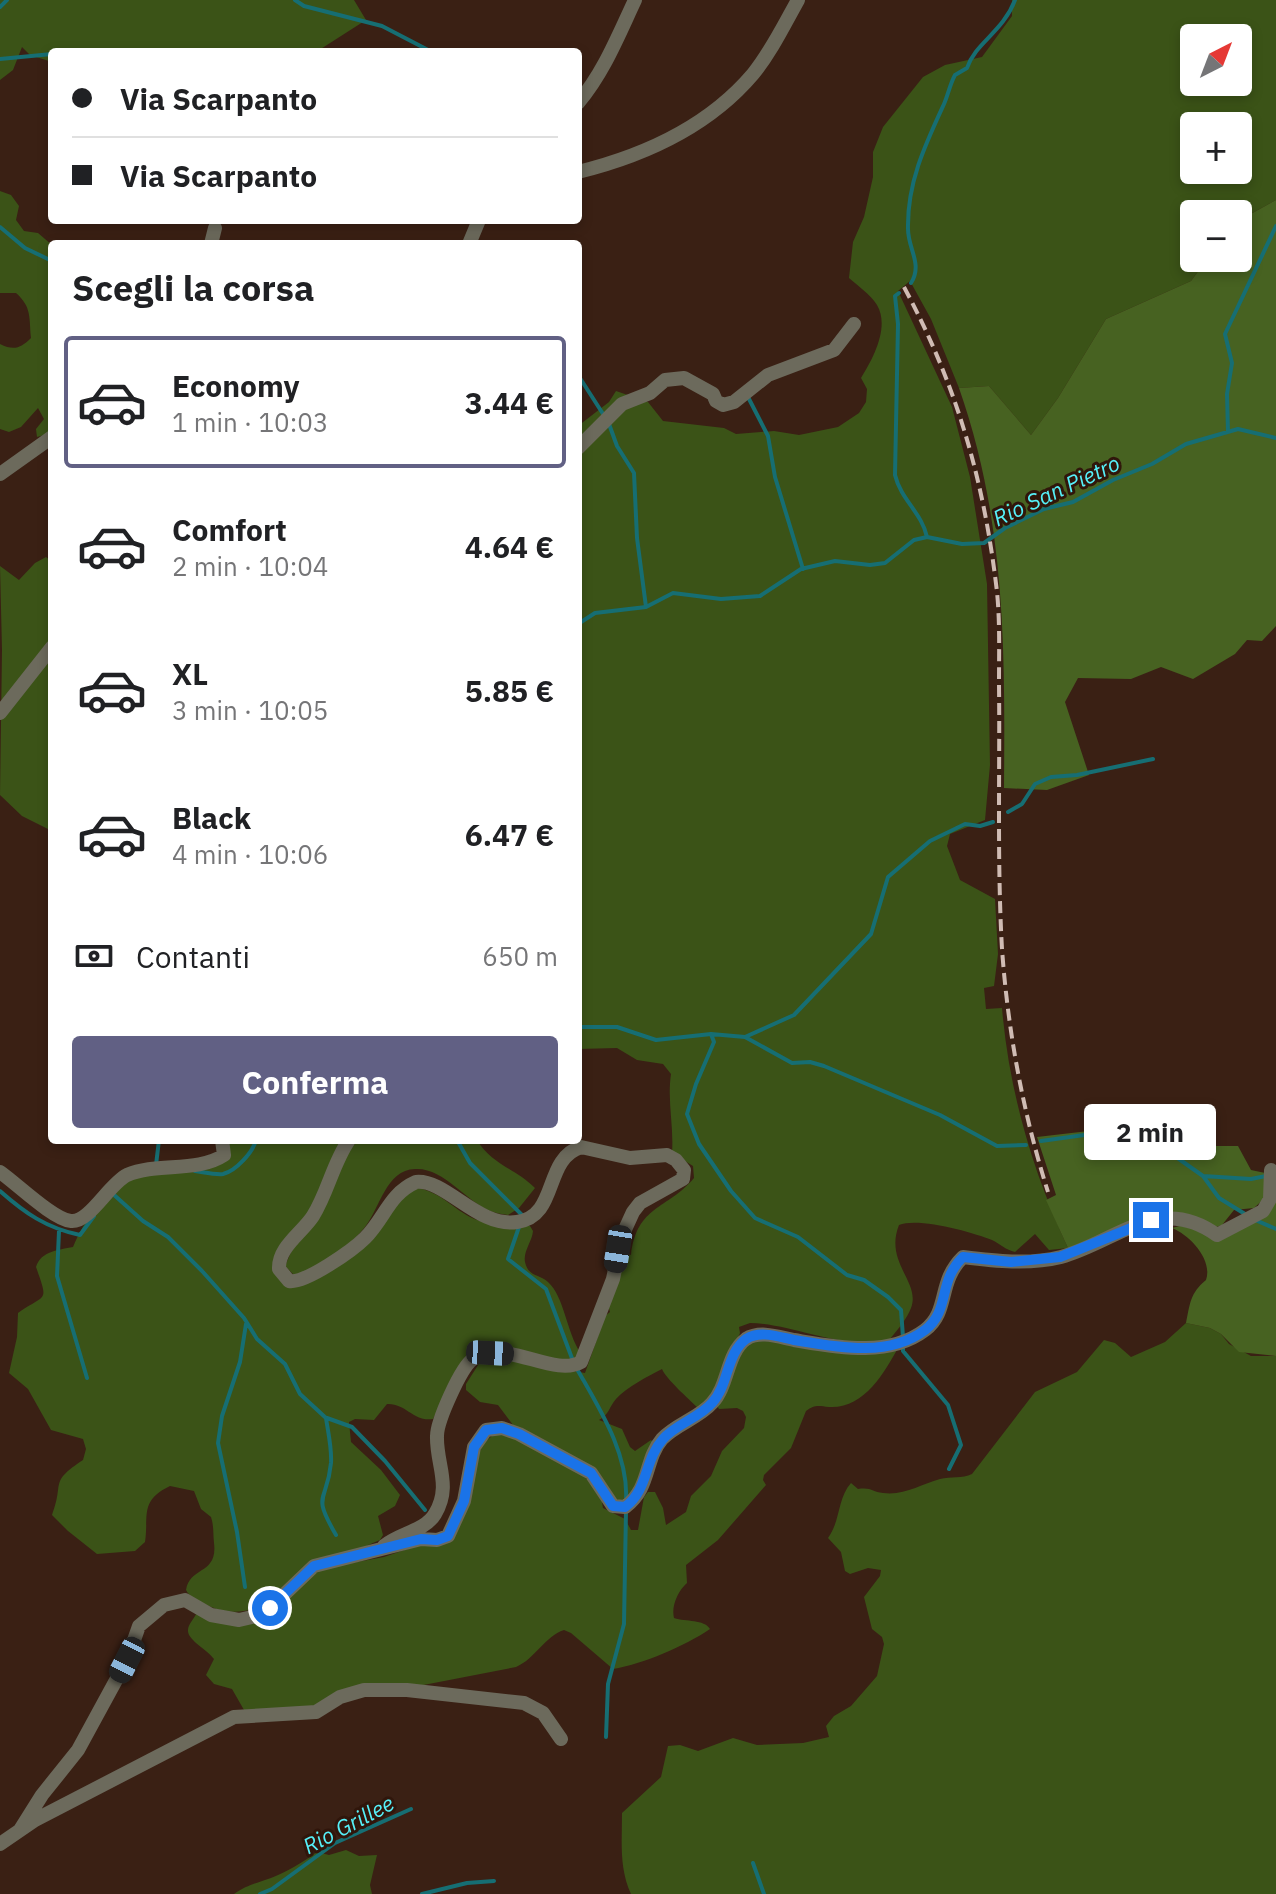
<!DOCTYPE html>
<html lang="it">
<meta charset="utf-8">
<style>
:root{--surface:#fff;--page:#f2f2f2;--text:#202124;--muted:#757577;--line:#e0e0e0;--accent:#616084}
body{margin:0;font-family:"IBM Plex Sans",sans-serif;background:var(--page);color:var(--text);height:100vh;display:flex;flex-direction:column;font-size:30px;white-space:nowrap}
*{box-sizing:border-box;margin:0}
p{font-size:26px;color:var(--muted)}
.icon{flex:none;width:44px;height:44px;fill:none;stroke:currentColor;stroke-width:2;stroke-linecap:round;stroke-linejoin:round}
.map{position:relative;flex:1;overflow:hidden}
.drawer{position:absolute;left:48px;top:240px;width:534px;height:904px;display:flex;flex-direction:column;background:var(--surface);border-radius:8px;box-shadow:0 4px 12px #0003}
.drawer>*{flex:none}
.guide{position:absolute;left:48px;top:48px;width:534px;height:176px;border-radius:8px;box-shadow:0 4px 12px #0003;display:grid;align-content:center;height:176px;padding:0 24px;background:var(--surface)}
.needle{width:52px;rotate:42deg}
.controls{position:absolute;left:1180px;top:24px;display:grid;gap:16px}
.controls a{display:grid;place-items:center;width:72px;height:72px;border-radius:8px;background:var(--surface);box-shadow:0 4px 12px #0003;font-size:40px}
.end{position:absolute;width:36px;height:36px;margin:-18px;border:10px solid #1a73e8;background:#fff;box-shadow:0 0 0 4px #fff}
.from{border-radius:50%}
.bubble{position:absolute;height:56px;border-radius:8px;background:var(--surface);box-shadow:0 4px 12px #0003;font-size:26px;font-weight:700;line-height:56px;text-align:center}
.car{position:absolute;width:24px;height:48px;margin:-24px -12px;border-radius:10px;box-shadow:0 0 6px 2px #0007;background:linear-gradient(#222 24%,#8ab4d8 0 40%,#222 0 76%,#8ab4d8 0 86%,#222 0)}
.guide b{display:flex;align-items:center;gap:28px;height:76px;font-size:30px}
.guide b+b{border-top:2px solid var(--line)}
.guide i{width:20px;height:20px;background:var(--text)}
ul{padding:0;list-style:none}
li{display:flex;align-items:center;gap:24px;height:132px;margin:0 16px 12px;padding:0 8px;border:4px solid transparent;border-radius:8px}
li div{flex:1}
li b{display:block;font-size:30px}
li em{font-style:normal;font-weight:700}
li.on{border-color:var(--accent)}
li>.icon{width:72px;height:72px;stroke-width:1.5}
h2{padding:0 24px;font-size:36px;line-height:96px}
.pay{display:flex;align-items:center;gap:20px;height:88px;padding:0 24px;font-size:30px}
.pay p{margin-inline-start:auto}
.cta{display:flex;gap:16px;margin-top:auto;padding:16px 24px}
.cta a{flex:1;height:92px;border-radius:8px;background:var(--accent);color:#fff;font-size:32px;font-weight:700;line-height:92px;text-align:center}
.map>svg:first-child{display:block}
.green{fill:#3b5317;fill-rule:evenodd}
.forest{fill:#476221}
.lines{fill:none;stroke-linecap:round;stroke-linejoin:round}
.stream{stroke:#166e73;stroke-width:4}
.street{stroke:#6c6a5c;stroke-width:14}
.rail{stroke:#d0bcb4;stroke-width:4;stroke-dasharray:12 6;stroke-linecap:butt}
.route{stroke:#1a73e8;stroke-width:10}
.labels{text-anchor:middle;dominant-baseline:central;stroke-width:6;stroke-linejoin:round;paint-order:stroke}
.water-label{font-size:22px;font-style:italic;fill:#56f0f8;stroke:#30160b}
</style>
<div class="map">
<svg width="1276" height="1894" viewBox="0 0 1276 1894">
<rect width="100%" height="100%" fill="#3a2014"/>
<!-- green -->
<path class="green" d="M 0,0 L 354,0 L 366,20 L 316,52 L 52,52 L 52,61 L 49,61 L 30,55 L 22,47 L 13,70 L 0,80 Z
M 1012,0 L 1276,0 L 1276,200 L 1238,221 L 1238,214 L 1194,214 L 1194,258 L 1208,258 L 1191,281 L 1106,319 L 1058,398 L 1031,435 L 989,386 L 959,388 L 931,319 L 910,281 L 898,291 L 952,407 L 970,477 L 987,584 L 990,765 L 985,820 L 950,834 L 947,846 L 960,880 L 995,899 L 998,954 L 994,986 L 984,988 L 986,1009 L 1002,1008 C 1009,1092 1033,1172 1068,1248 L 1049,1250 L 1035,1234 L 1015,1252 C 1006,1250 1000,1244 992,1240 C 972,1232 918,1217 899,1225 C 884,1263 921,1282 911,1308 C 907,1319 898,1329 890,1339 C 845,1352 795,1324 750,1323 L 739,1327 L 740,1333 L 717,1391 L 698,1408 C 689,1399 666,1379 662,1369 C 647,1377 628,1386 616,1399 C 609,1407 609,1415 599,1420 L 622,1429 L 630,1447 L 635,1451 L 651,1440 L 656,1445 L 634,1499 L 617,1501 L 513,1425 L 498,1405 L 480,1402 L 466,1390 L 466,1384 L 480,1362 L 497,1358 L 585,1373 L 605,1316 L 610,1312 L 608,1305 L 623,1252 L 631,1255 C 637,1205 667,1210 694,1178 L 693,1166 L 672,1153 C 674,1126 667,1101 671,1074 L 663,1064 L 637,1060 L 617,1048 L 578,1049 L 578,426 L 609,402 L 616,391 L 648,402 L 663,421 L 724,428 L 736,434 L 774,431 L 799,435 L 838,427 L 859,413 L 866,402 L 867,389 L 861,378 C 873,359 890,327 877,305 C 870,294 858,286 849,278 L 853,242 L 864,217 L 873,177 L 873,152 L 883,127 L 923,77 L 945,65 L 982,57 L 1012,16 ZM 1194,38 L 1238,38 L 1238,82 L 1194,82 ZM 1194,126 L 1238,126 L 1238,170 L 1194,170 Z
M 0,191 L 11,195 L 19,206 L 16,220 L 24,231 L 38,233 L 52,245 L 52,433 L 37,437 L 36,429 L 44,419 L 38,408 L 21,427 L 9,432 L 0,429 L 0,344 C 14,351 21,348 31,338 C 29,318 32,307 16,293 L 0,293 Z
M 46,557 L 52,562 L 52,831 L 22,816 L 0,795 L 2,650 L 0,566 L 19,580 L 35,563 Z
M 227,1140 L 344,1140 L 316,1202 L 279,1251 L 287,1286 C 317,1295 393,1210 413,1187 C 445,1192 453,1212 480,1221 C 498,1227 513,1224 530,1226 L 533,1231 C 532,1242 523,1251 525,1262 C 528,1277 540,1274 548,1282 C 564,1296 567,1333 580,1352 L 571,1364 L 490,1349 L 447,1392 L 433,1419 C 413,1422 406,1403 387,1404 L 374,1420 L 355,1419 L 349,1422 L 351,1442 L 381,1470 L 400,1495 L 395,1506 L 378,1516 L 383,1535 L 380,1540 C 370,1544 362,1548 353,1554 C 346,1558 337,1557 330,1561 C 290,1585 254,1630 205,1604 C 198,1600 190,1598 186,1590 C 190,1566 218,1575 214,1543 C 213,1534 214,1526 211,1517 L 201,1509 L 194,1491 L 170,1486 C 139,1501 149,1516 145,1542 L 135,1551 L 97,1554 L 68,1531 L 52,1515 C 65,1482 48,1483 83,1460 L 86,1449 L 83,1439 L 51,1430 L 28,1389 L 9,1373 L 17,1337 L 18,1313 C 46,1293 49,1304 36,1267 C 41,1251 58,1250 73,1247 C 84,1221 101,1195 125,1179 L 207,1166 Z
M 359,1140 L 477,1140 C 491,1164 516,1169 535,1188 L 519,1208 L 508,1215 C 502,1214 495,1213 490,1211 C 466,1201 443,1167 415,1169 C 386,1170 380,1208 365,1227 C 350,1246 318,1271 294,1275 L 285,1266 L 292,1250 L 350,1149 Z
M 1186,1323 L 1210,1328 L 1221,1334 L 1229,1344 L 1251,1356 L 1276,1356 L 1276,1894 L 631,1894 C 619,1868 622,1842 622,1813 L 661,1777 L 668,1746 L 680,1745 L 698,1751 L 733,1738 L 757,1745 L 803,1743 L 829,1737 L 826,1726 L 834,1716 L 851,1706 L 877,1676 L 884,1644 L 882,1637 L 872,1629 L 864,1597 L 880,1576 L 881,1570 L 868,1568 L 850,1574 L 845,1571 L 841,1552 L 828,1538 C 841,1520 837,1499 851,1483 L 858,1489 C 872,1487 872,1492 883,1493 C 904,1496 921,1484 940,1479 C 951,1476 962,1479 972,1474 L 1035,1392 L 1077,1372 L 1104,1340 L 1115,1343 L 1131,1357 L 1165,1342 Z
M 757,1338 L 898,1348 C 884,1373 864,1409 829,1407 C 819,1406 815,1404 806,1411 L 791,1448 L 764,1475 L 763,1480 L 766,1485 L 718,1540 L 686,1565 L 687,1583 C 678,1591 671,1606 674,1618 C 686,1622 704,1619 710,1629 C 685,1646 643,1664 613,1669 L 571,1633 L 564,1630 C 545,1636 535,1659 516,1667 L 408,1688 L 357,1690 L 322,1706 L 244,1710 L 232,1689 L 214,1684 L 206,1675 L 214,1659 C 208,1650 187,1640 188,1630 C 188,1624 195,1618 197,1612 L 241,1624 L 319,1569 L 384,1557 L 422,1544 L 443,1544 L 483,1443 L 496,1433 L 502,1432 L 584,1473 L 600,1491 L 603,1508 L 625,1519 L 631,1530 L 638,1530 L 644,1497 L 648,1492 L 655,1492 L 663,1508 L 666,1525 L 686,1512 L 691,1496 L 711,1476 L 722,1451 L 744,1428 L 746,1417 L 743,1411 L 737,1408 L 719,1409 L 716,1404 L 735,1358 Z
M 346,1850 L 359,1856 L 377,1855 L 370,1885 L 372,1894 L 234,1894 C 247,1885 257,1883 271,1878 C 287,1872 303,1862 317,1852 L 329,1855 Z"/>
<!-- forest -->
<path class="forest" d="M 1276,200 L 1276,626 L 1262,641 L 1247,640 L 1235,654 L 1193,679 L 1161,667 L 1131,679 L 1078,678 L 1065,702 L 1089,775 L 1047,790 L 1004,788 C 1005,649 1006,522 959,388 L 989,386 L 1031,435 L 1058,398 L 1106,319 L 1191,281 L 1208,258 L 1238,258 L 1238,221 Z
M 1140,1125 L 1172,1139 L 1191,1152 L 1213,1146 L 1238,1146 L 1251,1170 L 1270,1174 L 1268,1195 L 1254,1208 L 1234,1210 L 1222,1225 L 1216,1227 L 1191,1216 L 1068,1248 L 1046,1200 L 1056,1195 L 1037,1137 Z
M 1276,1198 L 1276,1356 L 1239,1352 L 1221,1334 L 1210,1328 L 1186,1323 C 1190,1304 1190,1293 1206,1280 C 1213,1260 1190,1235 1172,1228 L 1187,1224 L 1210,1236 Z"/>
<g class="lines">
<!-- stream -->
<path class="stream" d="M 295,0 L 304,6 L 382,26 L 432,52
M 0,7 L 7,0
M 0,59 L 52,54
M 0,227 L 25,248 L 52,261
M 911,283 C 923,264 908,249 908,229 C 907,183 925,145 944,104 C 948,95 950,84 955,75 L 967,68 C 975,43 1003,32 1015,0
M 899,293 L 895,296 L 898,324 L 895,475 C 901,500 922,513 927,537
M 578,375 L 605,417
M 748,397 L 768,436 L 775,477 L 803,569
M 609,424 L 617,446 L 634,473 L 637,538 L 646,607
M 1228,432 L 1227,394 L 1232,363 L 1225,334 L 1276,226
M 578,624 L 595,613 L 646,607 L 673,593 L 721,599 L 760,596 L 801,569 L 835,561 L 870,565 L 885,563 L 914,540 L 927,537 L 962,544 L 984,543 L 1005,528 L 1044,509 L 1073,502 L 1113,480 L 1152,464 L 1186,444 L 1238,429 L 1276,438
M 1008,812 L 1022,804 L 1035,784 L 1051,777 L 1077,775 L 1153,759
M 578,1027 L 617,1027 L 656,1040 L 711,1034 L 745,1037 L 792,1063 L 810,1062 L 824,1066 L 940,1115 L 997,1146 L 1026,1145
M 711,1034 L 714,1042 L 696,1084 L 687,1114 L 699,1144 L 731,1191 L 755,1218 L 798,1237 L 847,1275 L 864,1280 L 888,1297 L 901,1310 L 903,1337
M 745,1037 L 794,1015 L 871,934 L 888,877 L 930,841 L 965,824 L 980,826 L 993,822
M 457,1140 L 470,1163 L 522,1215
M 1041,1141 L 1106,1132 L 1129,1136 L 1169,1152 L 1203,1176 L 1251,1179 L 1266,1176
M 156,1165 L 159,1140
M 195,1171 C 203,1172 215,1175 223,1174 C 236,1171 253,1152 256,1140
M 1203,1176 L 1219,1198 L 1245,1214
M 0,1191 C 25,1213 46,1228 80,1235 L 94,1216
M 113,1194 L 143,1221 L 168,1237 L 202,1271 L 244,1318 L 257,1339 L 285,1364 L 300,1394 L 326,1418 C 328,1432 332,1448 331,1463 C 327,1504 311,1492 336,1535
M 1253,1219 L 1276,1229
M 520,1224 L 508,1259 L 546,1289 L 573,1361
M 59,1231 L 57,1276 L 87,1378
M 903,1345 L 903,1351 L 948,1405 L 961,1445 L 949,1469
M 577,1369 C 599,1408 629,1454 626,1501
M 327,1418 L 352,1427 L 385,1461 L 425,1510
M 245,1587 L 237,1532 L 218,1443 L 222,1416 L 240,1362 L 246,1324
M 606,1737 L 608,1684 L 624,1624 L 626,1510
M 753,1863 L 764,1894
M 260,1894 L 272,1889 L 335,1843 L 411,1809
M 422,1894 L 467,1883 L 494,1881"/>
<!-- street -->
<path class="street" d="M 578,103 C 604,72 618,36 635,0
M 578,172 C 643,156 709,126 753,74 C 771,52 784,25 798,0
M 211,244 L 215,228
M 469,244 L 479,220
M 578,448 L 622,404 L 650,393 L 665,380 L 684,378 L 713,394 L 716,401 L 723,405 L 734,402 L 768,375 L 834,350 L 854,324
M 0,474 L 52,437
M 0,713 L 52,647
M 349,1140 C 333,1163 328,1192 313,1216 C 302,1233 278,1247 279,1269 L 289,1281 C 305,1284 353,1250 365,1238 C 385,1218 389,1194 416,1182 C 446,1179 478,1228 517,1222 C 559,1216 543,1159 581,1147 L 630,1158 L 667,1155 L 676,1160 L 684,1170 L 683,1179 L 640,1203 L 633,1212 L 622,1236 L 613,1279 L 581,1362 C 554,1378 503,1337 473,1359 C 461,1367 437,1421 437,1436 C 436,1464 452,1486 435,1514 C 425,1531 400,1533 384,1546
M 0,1172 C 16,1183 54,1220 71,1221 C 89,1223 109,1184 127,1175 C 157,1162 197,1173 224,1155 L 222,1140
M 20,1830 L 42,1795 L 78,1750 L 127,1660 L 139,1626 L 164,1605 L 185,1600 L 211,1615 L 239,1620 L 252,1617 L 270,1608 L 314,1566 L 421,1539 L 437,1540 L 448,1536 L 464,1501 L 474,1447 L 486,1430 L 502,1428 L 519,1434 L 591,1473 L 613,1506 L 625,1507 C 651,1488 644,1460 662,1439 C 676,1424 699,1418 712,1403 C 729,1385 726,1354 746,1339 C 760,1330 779,1337 794,1340 C 836,1347 888,1358 925,1330 C 950,1311 937,1282 963,1257 C 995,1261 1029,1265 1061,1257 C 1116,1242 1159,1193 1217,1235 L 1263,1211 L 1270,1199 L 1271,1170
M 0,1844 L 35,1820 L 234,1717 L 316,1712 L 340,1697 L 364,1690 L 407,1690 L 524,1703 L 543,1713 L 561,1739"/>
<!-- rail -->
<path class="rail" d="M 904,287 C 957,386 984,480 997,592 C 1000,622 999,653 999,683 C 1000,771 997,861 1002,949 C 1008,1032 1023,1113 1048,1192"/>
</g>
<g class="lines">
<!-- route -->
<path class="route" d="M 270,1608 L 314,1566 L 421,1539 L 437,1540 L 448,1536 L 464,1501 L 474,1447 L 486,1430 L 502,1428 L 519,1434 L 591,1473 L 613,1506 L 625,1507 C 649,1489 644,1460 663,1439 C 676,1424 699,1418 712,1403 C 729,1385 726,1354 746,1339 C 760,1330 779,1337 794,1340 C 836,1347 888,1358 925,1330 C 951,1310 937,1282 963,1257 L 1011,1262 L 1060,1257 L 1151,1220"/>
</g>
<g class="labels">
<!-- water labels -->
<g class="water-label">
<text transform="translate(1056 490) rotate(-25)">Rio San Pietro</text>
<text transform="translate(348 1824) rotate(-28)">Rio Grillee</text>
</g>
</g>
</svg>
<div class="controls">
<a><svg class="needle" viewBox="-14 -14 28 28"><path d="M0-13l5 13h-10z" fill="#e53935"/><path d="M0 13l5-13h-10z" fill="#757577"/></svg></a>
<a>+</a>
<a>−</a>
</div>
<i class="end from" style="left:270px;top:1608px"></i>
<i class="end" style="left:1151px;top:1220px"></i>
<div class="bubble" style="left:1084px;top:1104px;width:132px">2 min</div>
<i class="car" style="left:618px;top:1249px;rotate:189deg"></i>
<i class="car" style="left:490px;top:1353px;rotate:93deg"></i>
<i class="car" style="left:127px;top:1660px;rotate:207deg"></i>
<div class="guide">
<b><i class="from"></i>Via Scarpanto</b>
<b><i></i>Via Scarpanto</b>
</div>
<section class="drawer">
<h2>Scegli la corsa</h2>
<ul>
<li class="on"><svg class="icon" aria-label="car" viewBox="0 0 24 24"><path d="M5 17H2v-5l4-1 3-4h7l3 4 3 1v5h-3M9 17h6M6 11h13"/><circle cx="7" cy="17" r="2"/><circle cx="17" cy="17" r="2"/></svg><div><b>Economy</b><p>1 min · 10:03</p></div><em>3.44 €</em></li>
<li><svg class="icon" aria-label="car" viewBox="0 0 24 24"><path d="M5 17H2v-5l4-1 3-4h7l3 4 3 1v5h-3M9 17h6M6 11h13"/><circle cx="7" cy="17" r="2"/><circle cx="17" cy="17" r="2"/></svg><div><b>Comfort</b><p>2 min · 10:04</p></div><em>4.64 €</em></li>
<li><svg class="icon" aria-label="car" viewBox="0 0 24 24"><path d="M5 17H2v-5l4-1 3-4h7l3 4 3 1v5h-3M9 17h6M6 11h13"/><circle cx="7" cy="17" r="2"/><circle cx="17" cy="17" r="2"/></svg><div><b>XL</b><p>3 min · 10:05</p></div><em>5.85 €</em></li>
<li><svg class="icon" aria-label="car" viewBox="0 0 24 24"><path d="M5 17H2v-5l4-1 3-4h7l3 4 3 1v5h-3M9 17h6M6 11h13"/><circle cx="7" cy="17" r="2"/><circle cx="17" cy="17" r="2"/></svg><div><b>Black</b><p>4 min · 10:06</p></div><em>6.47 €</em></li>
</ul>
<div class="pay"><svg class="icon" aria-label="cash" viewBox="0 0 24 24"><path d="M3 7h18v10H3z"/><circle cx="12" cy="12" r="2"/></svg>Contanti<p>650 m</p></div>
<div class="cta"><a>Conferma</a></div>
</section>
</div>
